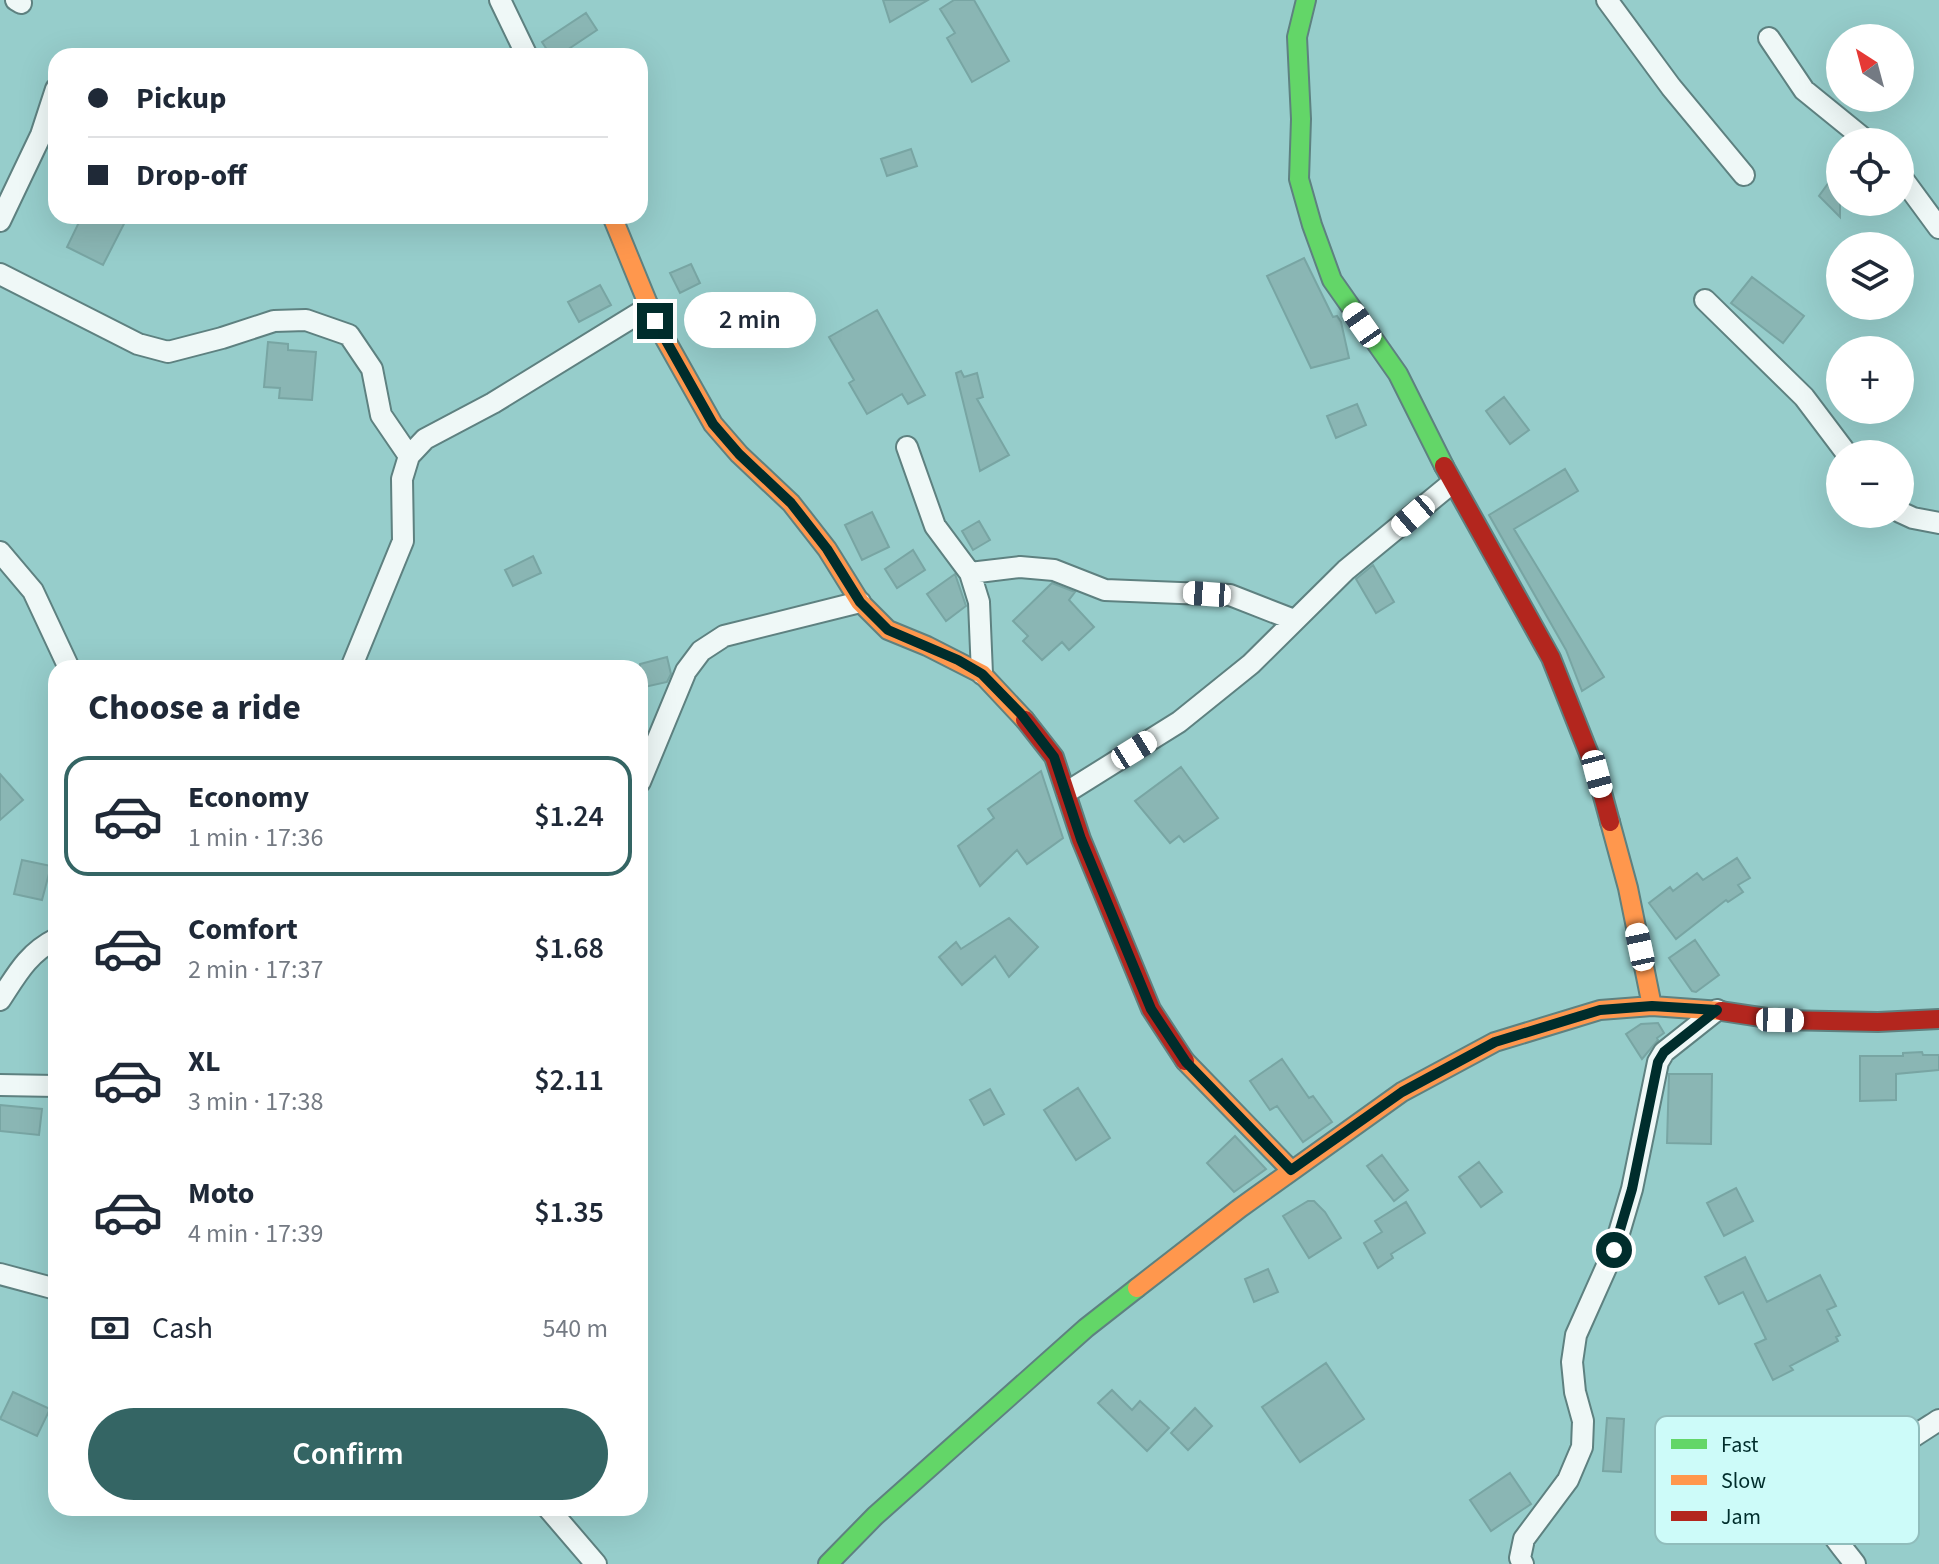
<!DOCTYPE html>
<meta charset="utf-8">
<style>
:root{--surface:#fff;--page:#f2f2f3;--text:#1f2937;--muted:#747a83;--line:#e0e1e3;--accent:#346564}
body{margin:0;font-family:"Source Sans 3",sans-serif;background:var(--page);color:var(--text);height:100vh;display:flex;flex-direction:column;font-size:30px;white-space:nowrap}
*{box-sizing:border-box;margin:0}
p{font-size:26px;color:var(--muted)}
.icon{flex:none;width:44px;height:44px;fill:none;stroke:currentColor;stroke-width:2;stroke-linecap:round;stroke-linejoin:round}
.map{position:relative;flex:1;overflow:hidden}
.drawer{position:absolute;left:48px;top:660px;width:600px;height:856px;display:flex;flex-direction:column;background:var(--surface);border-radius:24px;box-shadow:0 8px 32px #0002}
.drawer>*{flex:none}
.top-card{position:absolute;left:48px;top:48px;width:600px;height:176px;border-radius:24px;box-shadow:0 8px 32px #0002;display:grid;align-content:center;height:176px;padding:0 40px;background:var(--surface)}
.needle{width:52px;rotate:324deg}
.controls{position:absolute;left:1826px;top:24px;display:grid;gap:16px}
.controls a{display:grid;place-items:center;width:88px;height:88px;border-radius:50%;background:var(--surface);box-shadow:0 8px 32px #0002;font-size:40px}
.end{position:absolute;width:36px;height:36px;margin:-18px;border:10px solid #002d2c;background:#fff;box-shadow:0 0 0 4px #fff}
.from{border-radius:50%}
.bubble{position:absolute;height:56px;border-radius:28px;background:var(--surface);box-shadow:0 8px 32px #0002;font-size:26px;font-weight:600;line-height:56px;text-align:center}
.car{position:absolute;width:24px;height:48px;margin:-24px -12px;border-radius:10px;box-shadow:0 0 6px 2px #0007;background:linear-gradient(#fff 24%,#345 0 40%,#fff 0 76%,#345 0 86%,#fff 0)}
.top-card b{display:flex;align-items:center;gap:28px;height:76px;font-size:30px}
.top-card b+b{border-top:2px solid var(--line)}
.top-card i{width:20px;height:20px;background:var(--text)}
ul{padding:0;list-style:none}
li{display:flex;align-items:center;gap:24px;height:120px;margin:0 16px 12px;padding:0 24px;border:4px solid transparent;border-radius:24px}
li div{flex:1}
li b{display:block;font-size:30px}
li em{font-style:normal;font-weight:600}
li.on{border-color:var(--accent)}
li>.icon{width:72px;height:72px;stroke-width:1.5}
h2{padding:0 40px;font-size:36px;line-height:96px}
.pay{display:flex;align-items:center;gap:20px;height:88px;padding:0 40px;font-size:30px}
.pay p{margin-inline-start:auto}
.cta{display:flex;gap:16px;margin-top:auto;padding:16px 40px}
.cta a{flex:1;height:92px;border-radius:48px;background:var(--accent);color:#fff;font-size:32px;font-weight:600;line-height:92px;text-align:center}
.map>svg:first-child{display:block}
.building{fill:#8ab6b4;stroke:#78a5a3;stroke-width:2}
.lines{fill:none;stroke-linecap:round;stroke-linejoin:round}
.street-casing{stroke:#5e8180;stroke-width:24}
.fast-casing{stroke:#5e8180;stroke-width:22}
.slow-casing{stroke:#5e8180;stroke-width:22}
.jam-casing{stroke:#5e8180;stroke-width:22}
.street{stroke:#eff8f7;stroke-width:20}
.fast{stroke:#63d668;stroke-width:18}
.slow{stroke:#ff974d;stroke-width:18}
.jam{stroke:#b3261e;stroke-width:18}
.route{stroke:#002d2c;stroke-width:10}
.key{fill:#cdfbf9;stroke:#90bdbc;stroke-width:2}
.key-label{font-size:22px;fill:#002d2c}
</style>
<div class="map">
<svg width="1939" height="1564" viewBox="0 0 1939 1564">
<rect width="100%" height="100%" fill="#96cdcb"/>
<!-- building -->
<path class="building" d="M 883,0 L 928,0 L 890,22 Z
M 954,0 L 974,0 L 1009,61 L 972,82 L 947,38 L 955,33 L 940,9 Z
M 586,13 L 597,30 L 558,56 L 551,56 L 542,42 Z
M 911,149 L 917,166 L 887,176 L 881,159 Z
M 1840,167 L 1840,217 L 1819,196 Z
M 82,216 L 128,216 L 103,265 L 67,247 Z
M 1304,258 L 1333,317 L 1337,316 L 1341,322 L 1349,358 L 1311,368 L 1267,276 Z
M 691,264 L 700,283 L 680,293 L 670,273 Z
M 1752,277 L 1804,316 L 1783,343 L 1731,303 Z
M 600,285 L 611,305 L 579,322 L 568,302 Z
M 877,310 L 925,395 L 908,404 L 902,394 L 867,414 L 849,383 L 854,380 L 829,337 Z
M 268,342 L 288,344 L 288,350 L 316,352 L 312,400 L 279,398 L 280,388 L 264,387 Z
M 961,371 L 964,377 L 977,373 L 983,397 L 977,399 L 1009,455 L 980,471 L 956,373 Z
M 1504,397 L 1529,430 L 1510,444 L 1486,411 Z
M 1357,404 L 1366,425 L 1336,438 L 1327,416 Z
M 1565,469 L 1578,491 L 1514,529 L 1604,677 L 1582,691 L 1566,650 L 1489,515 Z
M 872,512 L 889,547 L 862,560 L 845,525 Z
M 979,521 L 990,540 L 973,550 L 962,531 Z
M 913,550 L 925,570 L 897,588 L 885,569 Z
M 533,556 L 541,573 L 513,586 L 505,570 Z
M 1373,565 L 1394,602 L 1376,613 L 1356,579 Z
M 955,574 L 966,606 L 946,621 L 927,594 Z
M 1052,583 L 1075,592 L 1069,600 L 1094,627 L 1069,650 L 1062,642 L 1042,660 L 1023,641 L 1028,636 L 1013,621 Z
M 667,657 L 671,674 L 667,682 L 640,688 L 640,664 Z
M 1181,767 L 1218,818 L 1184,842 L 1179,836 L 1170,843 L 1135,801 Z
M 1041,771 L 1063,838 L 1027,864 L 1017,850 L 980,886 L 958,846 L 994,818 L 988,809 Z
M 0,774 L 23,800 L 0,820 Z
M 1737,858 L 1750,878 L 1738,885 L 1743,892 L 1728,902 L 1726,900 L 1676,939 L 1649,903 L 1670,887 L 1673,891 L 1697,873 L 1703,880 Z
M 22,860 L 51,866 L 42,900 L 14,894 Z
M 1009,918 L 1038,947 L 1009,977 L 995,956 L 962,985 L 939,957 L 956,942 L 961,949 Z
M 1695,940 L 1719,975 L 1696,992 L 1692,991 L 1669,958 Z
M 1658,1023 L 1664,1033 L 1657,1038 L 1658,1040 L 1642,1059 L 1626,1034 L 1641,1024 Z
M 1922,1052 L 1923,1055 L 1939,1055 L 1939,1070 L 1896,1074 L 1896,1100 L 1860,1101 L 1860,1056 L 1903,1056 L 1903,1053 Z
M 1282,1059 L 1309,1098 L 1313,1096 L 1332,1122 L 1303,1142 L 1277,1106 L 1270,1110 L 1250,1081 Z
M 1669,1074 L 1712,1074 L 1711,1144 L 1667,1143 Z
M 1078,1088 L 1110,1138 L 1076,1160 L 1044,1110 Z
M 990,1089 L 1004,1114 L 984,1125 L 970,1100 Z
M 0,1105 L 42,1109 L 39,1135 L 0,1131 Z
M 1235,1136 L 1266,1169 L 1234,1192 L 1207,1163 Z
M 1382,1155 L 1408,1190 L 1394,1201 L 1367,1166 Z
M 1479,1162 L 1502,1192 L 1481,1207 L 1459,1177 Z
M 1736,1188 L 1753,1221 L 1724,1236 L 1707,1203 Z
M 1308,1201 L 1314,1201 L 1325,1212 L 1341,1238 L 1309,1258 L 1283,1216 Z
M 1406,1202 L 1425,1233 L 1391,1254 L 1393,1258 L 1378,1268 L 1364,1243 L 1382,1232 L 1375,1221 Z
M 1745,1257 L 1767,1302 L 1820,1275 L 1836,1306 L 1827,1310 L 1840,1335 L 1836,1337 L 1838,1341 L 1790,1366 L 1793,1370 L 1773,1380 L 1755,1344 L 1766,1339 L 1743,1292 L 1719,1304 L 1705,1277 Z
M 1268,1269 L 1278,1292 L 1254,1302 L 1245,1279 Z
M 1326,1363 L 1364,1419 L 1300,1462 L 1262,1407 Z
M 1112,1390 L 1132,1410 L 1140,1401 L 1169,1428 L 1147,1451 L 1098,1403 Z
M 13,1392 L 50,1409 L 37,1436 L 0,1419 Z
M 1195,1408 L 1212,1426 L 1188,1450 L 1171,1433 Z
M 1607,1418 L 1624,1419 L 1621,1472 L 1603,1471 Z
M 1510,1473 L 1531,1504 L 1491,1531 L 1470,1500 Z"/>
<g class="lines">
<defs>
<path id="street" d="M 16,0 L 21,3
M 500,0 L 527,56
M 1607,0 L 1671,87 L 1744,175
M 1769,38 L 1804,90 L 1868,142
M 1900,175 L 1939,228
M 0,221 L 41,135 L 56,89
M 0,274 L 138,344 L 168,352 L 222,338 L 274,321 L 306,320 L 349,335 L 372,369 L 381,415 L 409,456
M 1705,300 L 1804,397 L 1847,454
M 907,447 L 935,526 L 970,573 L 979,602 L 982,674
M 1900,512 L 1913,518 L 1939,523
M 0,552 L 33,591 L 69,668
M 970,573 L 1020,567 L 1054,570 L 1105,590 L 1230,595 L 1294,620
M 351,668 L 403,541 L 402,479 L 409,456 L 425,439 L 493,403 L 649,307
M 640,782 L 686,671 L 701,651 L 724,636 L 860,602
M 1067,792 L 1179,722 L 1251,664 L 1346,570 L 1452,483
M 0,1000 C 17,974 28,953 56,939
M 0,1085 L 56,1086
M 0,1274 L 56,1289
M 548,1508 L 596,1564
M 1523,1564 L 1520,1558 L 1524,1539 L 1568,1480 L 1582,1447 L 1583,1421 L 1575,1392 L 1572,1362 L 1576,1335 L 1614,1250 L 1632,1189 L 1658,1062 L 1664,1052 L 1717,1010
M 1855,1564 C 1848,1554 1824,1528 1825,1516 C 1826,1490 1916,1435 1939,1420"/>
<path id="fast" d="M 1306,0 L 1297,37 L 1301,119 L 1299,179 L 1312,225 L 1332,280 L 1398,374 L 1444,466
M 828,1564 L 875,1516 L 1086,1328 L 1137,1288"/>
<path id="slow" d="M 612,216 L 655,321 L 713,424 L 739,454 L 791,503 L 827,549 L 860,602 L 888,630 L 927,646 L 982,674 L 1025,720
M 1610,822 L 1628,888 L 1652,1006
M 1185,1061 L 1291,1170
M 1137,1288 L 1240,1208 L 1402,1092 L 1495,1042 L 1600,1010 L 1652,1006 L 1721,1011"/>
<path id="jam" d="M 1444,466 L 1551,658 L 1597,774 L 1610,822
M 1025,720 L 1054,757 L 1081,839 L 1151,1009 L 1185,1061
M 1721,1011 L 1780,1020 L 1878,1022 L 1939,1019"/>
</defs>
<!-- street casing -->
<use href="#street" class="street-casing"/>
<!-- fast casing -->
<use href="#fast" class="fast-casing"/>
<!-- slow casing -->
<use href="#slow" class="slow-casing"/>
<!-- jam casing -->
<use href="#jam" class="jam-casing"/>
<!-- street -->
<use href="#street" class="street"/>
<!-- fast -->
<use href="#fast" class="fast"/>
<!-- slow -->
<use href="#slow" class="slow"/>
<!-- jam -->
<use href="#jam" class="jam"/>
</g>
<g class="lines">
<!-- route -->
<path class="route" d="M 655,321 L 713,424 L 739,454 L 791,503 L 827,549 L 860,602 L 888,630 L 958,660 L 982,674 L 1021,714 L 1054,757 L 1081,839 L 1151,1009 L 1186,1062 L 1291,1170 L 1402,1092 L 1495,1042 L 1600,1010 L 1652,1006 L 1717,1010 L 1664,1052 L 1658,1062 L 1632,1189 L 1614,1250"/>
</g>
<!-- legend -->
<rect x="1655" y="1416" width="264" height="128" rx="12" class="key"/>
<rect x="1671" y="1439" width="36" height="10" fill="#63d668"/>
<rect x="1671" y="1475" width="36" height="10" fill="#ff974d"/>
<rect x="1671" y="1511" width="36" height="10" fill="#b3261e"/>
<g class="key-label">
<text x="1721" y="1452">Fast</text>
<text x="1721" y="1488">Slow</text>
<text x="1721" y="1524">Jam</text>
</g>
</svg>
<div class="controls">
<a><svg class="needle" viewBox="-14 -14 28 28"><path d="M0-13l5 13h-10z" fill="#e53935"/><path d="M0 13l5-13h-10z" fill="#747a83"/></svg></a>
<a><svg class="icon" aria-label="locate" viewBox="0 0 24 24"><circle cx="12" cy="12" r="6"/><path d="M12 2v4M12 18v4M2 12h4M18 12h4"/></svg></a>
<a><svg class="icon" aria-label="layers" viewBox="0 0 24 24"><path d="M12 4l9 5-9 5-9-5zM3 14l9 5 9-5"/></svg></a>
<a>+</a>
<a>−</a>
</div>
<i class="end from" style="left:1614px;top:1250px"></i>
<i class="end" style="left:655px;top:321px"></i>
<div class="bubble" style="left:684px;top:292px;width:132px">2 min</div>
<i class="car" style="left:1362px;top:325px;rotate:325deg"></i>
<i class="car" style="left:1413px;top:516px;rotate:229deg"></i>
<i class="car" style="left:1207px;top:594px;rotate:274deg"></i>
<i class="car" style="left:1134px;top:750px;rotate:58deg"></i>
<i class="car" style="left:1597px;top:774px;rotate:165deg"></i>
<i class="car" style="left:1640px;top:947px;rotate:348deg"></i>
<i class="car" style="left:1780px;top:1020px;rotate:91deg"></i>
<div class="top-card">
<b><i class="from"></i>Pickup</b>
<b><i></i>Drop-off</b>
</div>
<section class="drawer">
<h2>Choose a ride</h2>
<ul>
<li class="on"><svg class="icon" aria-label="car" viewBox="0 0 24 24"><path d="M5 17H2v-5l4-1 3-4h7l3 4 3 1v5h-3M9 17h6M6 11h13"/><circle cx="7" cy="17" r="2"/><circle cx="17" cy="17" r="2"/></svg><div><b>Economy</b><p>1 min · 17:36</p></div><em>$1.24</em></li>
<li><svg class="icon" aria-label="car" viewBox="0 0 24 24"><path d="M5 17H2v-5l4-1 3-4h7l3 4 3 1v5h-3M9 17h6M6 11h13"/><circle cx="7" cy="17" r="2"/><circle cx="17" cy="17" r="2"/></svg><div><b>Comfort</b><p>2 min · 17:37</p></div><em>$1.68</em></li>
<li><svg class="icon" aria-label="car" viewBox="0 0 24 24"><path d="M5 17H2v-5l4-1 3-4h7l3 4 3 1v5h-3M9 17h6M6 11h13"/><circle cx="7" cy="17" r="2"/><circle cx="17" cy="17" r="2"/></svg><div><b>XL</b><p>3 min · 17:38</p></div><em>$2.11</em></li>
<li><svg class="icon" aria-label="car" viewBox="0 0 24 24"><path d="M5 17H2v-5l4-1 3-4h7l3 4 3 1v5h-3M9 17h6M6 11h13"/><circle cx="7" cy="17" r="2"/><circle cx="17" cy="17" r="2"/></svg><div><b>Moto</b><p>4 min · 17:39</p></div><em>$1.35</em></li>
</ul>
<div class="pay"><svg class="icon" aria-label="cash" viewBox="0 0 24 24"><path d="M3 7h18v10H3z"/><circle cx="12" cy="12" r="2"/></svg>Cash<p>540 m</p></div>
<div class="cta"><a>Confirm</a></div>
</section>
</div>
